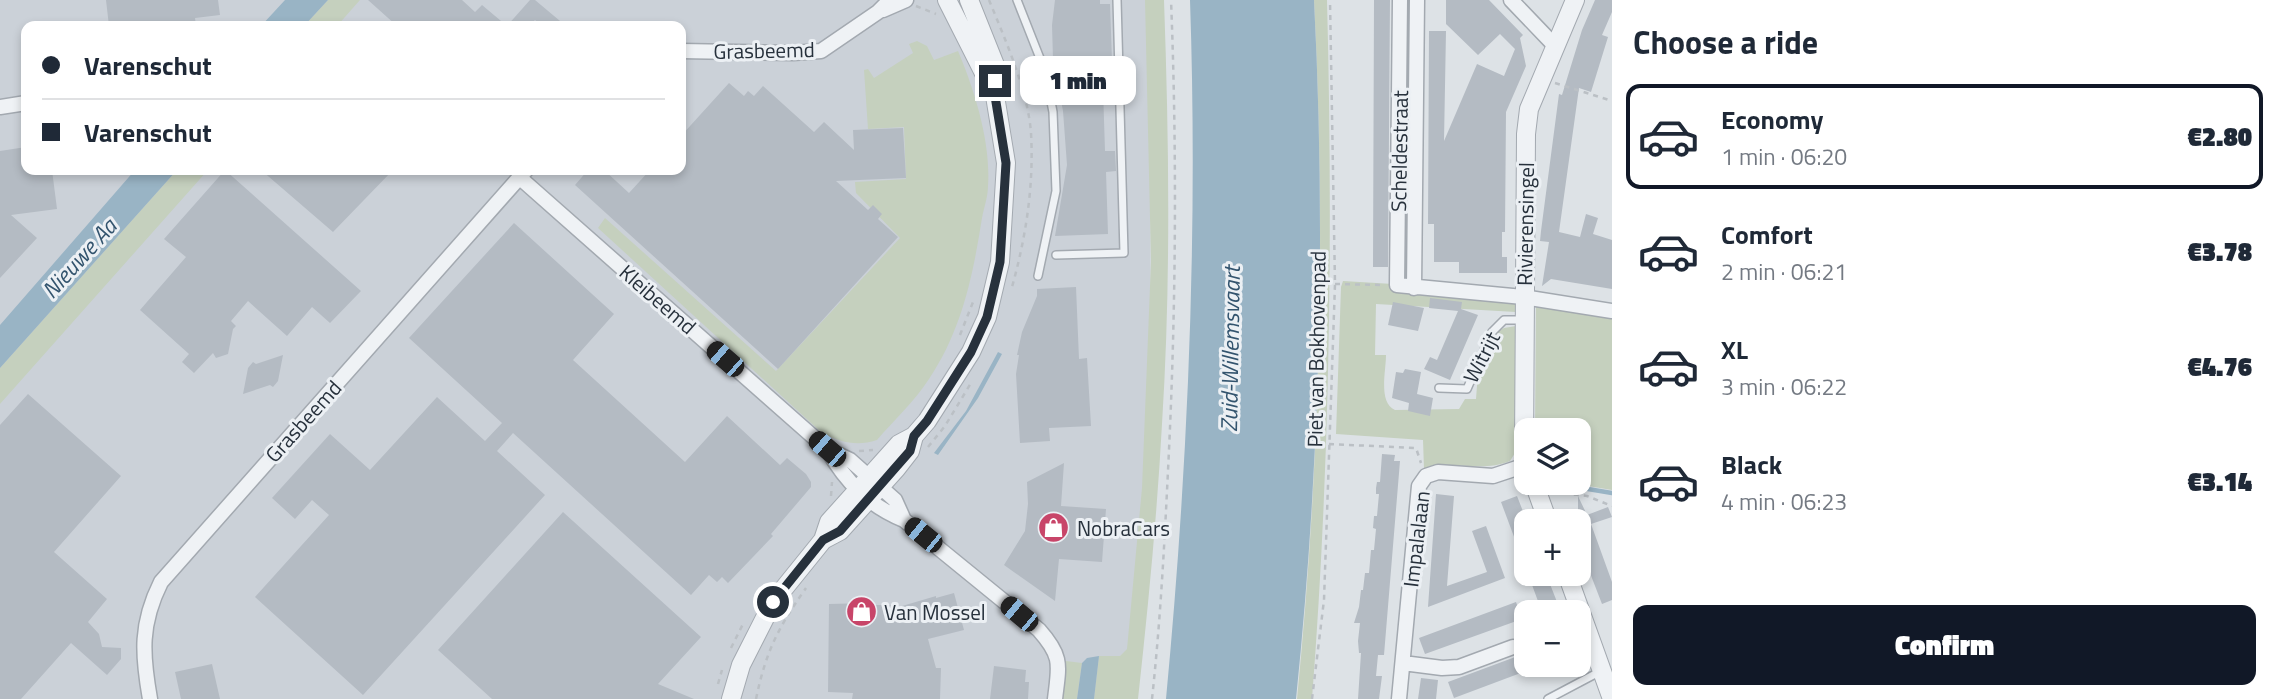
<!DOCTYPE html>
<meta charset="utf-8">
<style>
:root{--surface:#fff;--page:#f2f2f3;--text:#1f2937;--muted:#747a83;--line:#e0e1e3;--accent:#111827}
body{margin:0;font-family:"Titillium Web",sans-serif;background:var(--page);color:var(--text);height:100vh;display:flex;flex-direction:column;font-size:26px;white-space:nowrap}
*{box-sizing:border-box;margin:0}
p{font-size:23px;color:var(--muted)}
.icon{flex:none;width:38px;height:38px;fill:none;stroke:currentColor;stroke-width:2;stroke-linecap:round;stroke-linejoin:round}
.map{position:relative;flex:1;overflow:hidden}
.details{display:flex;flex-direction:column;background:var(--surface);width:665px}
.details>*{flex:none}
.top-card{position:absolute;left:21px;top:21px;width:665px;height:154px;border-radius:14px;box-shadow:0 4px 10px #0003;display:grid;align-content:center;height:154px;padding:0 21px;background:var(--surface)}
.fabs{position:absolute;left:1514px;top:418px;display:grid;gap:14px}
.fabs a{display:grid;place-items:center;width:77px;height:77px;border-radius:14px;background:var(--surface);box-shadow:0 4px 10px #0003;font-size:35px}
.end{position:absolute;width:32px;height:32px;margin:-16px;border:9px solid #27313c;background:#fff;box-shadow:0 0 0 4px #fff}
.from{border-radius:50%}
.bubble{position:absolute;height:49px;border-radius:14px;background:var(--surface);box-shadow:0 4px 10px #0003;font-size:23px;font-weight:800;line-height:49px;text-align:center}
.car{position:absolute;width:21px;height:42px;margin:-21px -10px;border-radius:9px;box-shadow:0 0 5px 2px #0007;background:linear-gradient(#222 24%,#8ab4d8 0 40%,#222 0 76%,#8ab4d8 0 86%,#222 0)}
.top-card b{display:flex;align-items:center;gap:24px;height:66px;font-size:26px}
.top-card b+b{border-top:2px solid var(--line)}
.top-card i{width:18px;height:18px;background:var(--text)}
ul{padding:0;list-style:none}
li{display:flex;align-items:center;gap:21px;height:105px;margin:0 14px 10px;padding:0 7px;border:4px solid transparent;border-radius:14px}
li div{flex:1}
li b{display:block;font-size:26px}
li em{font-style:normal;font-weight:800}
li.selected{border-color:var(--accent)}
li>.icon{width:63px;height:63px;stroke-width:1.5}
h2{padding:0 21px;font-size:32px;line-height:84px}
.action{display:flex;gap:14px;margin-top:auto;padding:14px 21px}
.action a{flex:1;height:80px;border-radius:14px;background:var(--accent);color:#fff;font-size:28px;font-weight:800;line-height:80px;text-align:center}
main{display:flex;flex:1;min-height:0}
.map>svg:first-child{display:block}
.built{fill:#cbd1d8;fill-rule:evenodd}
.green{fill:#c5d0be}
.water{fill:#99b4c5}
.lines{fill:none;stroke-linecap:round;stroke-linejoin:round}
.stream{stroke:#99b4c5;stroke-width:4.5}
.building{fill:#b4bbc3}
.service-casing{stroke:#a3a9b0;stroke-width:10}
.minor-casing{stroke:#a3a9b0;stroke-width:17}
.tertiary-casing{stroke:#a3a9b0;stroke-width:20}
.path{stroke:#bbc0c5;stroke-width:2.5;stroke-dasharray:5 5;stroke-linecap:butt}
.service{stroke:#eff2f5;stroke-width:7}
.minor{stroke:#eff2f5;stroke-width:14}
.tertiary{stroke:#eff2f5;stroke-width:18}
.route{stroke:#27313c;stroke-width:9}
.labels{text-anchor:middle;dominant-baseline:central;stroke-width:6;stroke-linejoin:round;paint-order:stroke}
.street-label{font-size:21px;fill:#27313c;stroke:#ecf0f4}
.poi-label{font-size:21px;fill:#27313c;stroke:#ecf0f4;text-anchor:start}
.water-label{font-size:23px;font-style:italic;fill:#33546e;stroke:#ecf0f4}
</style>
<main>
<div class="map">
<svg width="1612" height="699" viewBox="0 0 1612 699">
<rect width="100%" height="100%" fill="#dde2e6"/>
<!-- built -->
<path class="built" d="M 0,0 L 1150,0 L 1151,450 L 1126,699 L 0,699 ZM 26,26 L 681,26 L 681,170 L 26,170 Z"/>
<!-- green -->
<path class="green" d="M 328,0 L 360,0 L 337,26 L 304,26 Z
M 1145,0 L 1164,0 C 1169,141 1171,283 1162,424 C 1157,516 1148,608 1138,699 L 1094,699 L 1099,656 L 1120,656 L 1127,649 L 1142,488 L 1151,261 Z
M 1314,0 L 1327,0 C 1333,233 1330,466 1312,699 L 1297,699 C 1320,467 1326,233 1314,0 Z
M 917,41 L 927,46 L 934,60 L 958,51 C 975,91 991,143 988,186 C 988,197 984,207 982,218 C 973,275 962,330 929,379 C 915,401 894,420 877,440 C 856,447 841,442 822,433 L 598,228 L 605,218 L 776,371 L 900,238 L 856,193 L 855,182 L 906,179 L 904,127 L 868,129 L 864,70 L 868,69 L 874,78 L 913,53 L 909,44 Z
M 177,170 L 208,170 L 0,404 L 0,368 Z
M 1343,281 L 1393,284 L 1394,291 L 1516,300 L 1516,312 L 1376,304 L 1375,355 L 1386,355 C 1386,372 1378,402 1395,410 L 1459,409 L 1465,399 L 1476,399 L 1478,373 L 1497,332 L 1504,328 L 1516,326 L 1515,453 L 1510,461 C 1481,473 1452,459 1424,469 L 1423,440 L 1336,434 L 1341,287 Z
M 1536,301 L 1612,315 L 1612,490 L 1570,483 L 1578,483 L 1578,430 L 1535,430 Z
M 1066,661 L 1082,663 L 1077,699 L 1062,699 Z"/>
<!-- water -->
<path class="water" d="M 285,0 L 328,0 L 304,26 L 261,26 Z
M 1190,0 L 1314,0 C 1326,233 1320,467 1296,699 L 1166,699 C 1188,467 1198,233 1190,0 Z
M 135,170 L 177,170 L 0,368 L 0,325 Z
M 998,352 L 1002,354 L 978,398 L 938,455 L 934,453 L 966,411 Z
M 1099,656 L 1094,699 L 1077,699 L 1082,663 L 1087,658 Z"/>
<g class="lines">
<!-- stream -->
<path class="stream" d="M 1588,489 L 1612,493"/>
</g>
<!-- building -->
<path class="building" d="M 106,0 L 218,0 L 220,15 L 195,18 L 196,26 L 109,26 Z
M 368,0 L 462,0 L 475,12 L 482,5 L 507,26 L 530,0 L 535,0 L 566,26 L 542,26 L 535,20 L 529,26 L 397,26 Z
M 1055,0 L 1100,0 L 1100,4 L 1110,4 L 1113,89 L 1103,89 L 1105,151 L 1115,151 L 1116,171 L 1106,172 L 1108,234 L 1055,236 L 1067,165 L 1063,111 L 1053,59 L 1052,25 Z
M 1374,0 L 1390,0 L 1388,267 L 1373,267 Z
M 1446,0 L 1489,0 L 1523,35 L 1520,38 L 1526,66 L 1506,112 L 1505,232 L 1502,232 L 1502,257 L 1507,257 L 1507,273 L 1459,273 L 1459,262 L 1434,262 L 1434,224 L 1428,224 L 1429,31 L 1446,31 L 1444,141 L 1477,64 L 1504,76 L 1515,49 L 1500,34 L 1478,55 L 1446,24 Z
M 1595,0 L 1612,0 L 1612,12 L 1602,35 L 1608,37 L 1591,92 L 1579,88 L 1559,232 L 1580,237 L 1586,214 L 1598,218 L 1593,234 L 1612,240 L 1612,289 L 1551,279 L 1542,286 L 1549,242 L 1540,241 L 1541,231 L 1559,94 L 1562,95 L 1582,30 Z
M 729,83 L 744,96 L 748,91 L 754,96 L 763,86 L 814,132 L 824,122 L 854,150 L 853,130 L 903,128 L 906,178 L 836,181 L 868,210 L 873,205 L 882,214 L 878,219 L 898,237 L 778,369 L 575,185 L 588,170 L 604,170 L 629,193 L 650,170 L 681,170 L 681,136 Z
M 26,147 L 26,170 L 52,170 L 57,209 L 11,215 L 37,238 L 0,278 L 0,151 Z
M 225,170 L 361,291 L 330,323 L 312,307 L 287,336 L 248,301 L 231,321 L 236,326 L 233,329 L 228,354 L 216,358 L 213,353 L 194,373 L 182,362 L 189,354 L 140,310 L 186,257 L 164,239 Z
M 261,170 L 393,170 L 333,232 Z
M 514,223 L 614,314 L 573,360 L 685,462 L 727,416 L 780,465 L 787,458 L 806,474 L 811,482 L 811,487 L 771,534 L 773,536 L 728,583 L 722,577 L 717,582 L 709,575 L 691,595 L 513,433 L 497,451 L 545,495 L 363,695 L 255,597 L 329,515 L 312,500 L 295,519 L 272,498 L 330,434 L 370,470 L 437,397 L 485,441 L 502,423 L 409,338 Z
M 1076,287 L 1079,359 L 1087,358 L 1091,426 L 1049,428 L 1050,441 L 1020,443 L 1016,374 L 1019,355 L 1017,355 L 1022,332 L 1037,296 L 1037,289 Z
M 1430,298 L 1462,302 L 1461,309 L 1478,315 L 1450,380 L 1424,369 L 1430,357 L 1437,360 L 1458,311 L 1429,308 Z
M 1393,302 L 1424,308 L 1418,331 L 1388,325 Z
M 283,355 L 278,381 L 273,387 L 270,385 L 243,394 L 248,368 L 253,362 L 256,364 Z
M 1405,369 L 1421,372 L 1417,394 L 1433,398 L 1430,416 L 1408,411 L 1409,403 L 1392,398 L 1396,372 L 1403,373 Z
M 28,394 L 121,476 L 54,552 L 107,599 L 88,622 L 99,634 L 102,647 L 121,648 L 121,659 L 107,675 L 71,643 L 21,699 L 0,699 L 0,425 Z
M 1382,454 L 1395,455 L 1394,461 L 1400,461 L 1384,655 L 1378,655 L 1376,676 L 1382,676 L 1379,699 L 1358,699 L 1361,653 L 1359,653 L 1358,641 L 1360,623 L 1354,623 L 1359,607 L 1361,590 L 1363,590 L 1365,573 L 1369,573 L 1371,550 L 1374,550 L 1376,529 L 1373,528 L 1374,516 L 1377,516 L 1379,494 L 1376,494 L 1376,488 L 1377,482 L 1380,482 Z
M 1064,463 L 1061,506 L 1106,509 L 1102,562 L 1059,559 L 1055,601 L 1004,565 L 1025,531 L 1028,504 L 1027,482 Z
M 1436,494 L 1454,496 L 1447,586 L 1487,572 L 1472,531 L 1486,526 L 1505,578 L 1428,607 Z
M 1517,496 L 1526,519 L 1525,566 L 1501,502 Z
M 1578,496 L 1587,515 L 1608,507 L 1612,517 L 1591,524 L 1612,582 L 1612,600 L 1602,604 L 1578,542 L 1578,522 L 1559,522 L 1559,518 L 1578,511 Z
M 563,512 L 701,637 L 658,684 L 694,699 L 492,699 L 438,650 Z
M 1528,574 L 1546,574 L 1561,612 L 1542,612 Z
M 954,593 L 964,630 L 928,639 L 936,668 L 941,668 L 940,699 L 852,699 L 853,693 L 828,692 L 829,604 L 868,603 L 867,605 L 892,605 L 892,609 L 936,596 L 936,598 Z
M 1516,602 L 1522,619 L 1425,654 L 1419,638 Z
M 1526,653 L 1526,671 L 1454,698 L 1448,682 Z
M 212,664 L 220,699 L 181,699 L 175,672 Z
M 994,666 L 1026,670 L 1025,682 L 1029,682 L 1028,699 L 990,699 Z
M 1421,678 L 1438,680 L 1436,699 L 1418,699 Z"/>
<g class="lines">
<defs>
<path id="service" d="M 1017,0 L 1045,71 L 1053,112 L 1056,191 L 1038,276
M 1056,255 L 1124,253 L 1117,0
M 1439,388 L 1467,389 L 1492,332 L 1504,320 L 1523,320
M 1548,699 L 1601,671"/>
<path id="minor" d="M 1400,0 L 1397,285 L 1523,297 L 1612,311
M 1511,0 L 1556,47
M 883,10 L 906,0
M 681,51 L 793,53 L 821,51 L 878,12 L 890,0
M 0,107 L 26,103
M 519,177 L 827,449 L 850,460 L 895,500 L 904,520
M 1414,288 L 1417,0
M 827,449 C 846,482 869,506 904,520 L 1039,630 C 1063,657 1059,665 1055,699
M 1403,663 L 1442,668 L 1459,667 L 1513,647
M 150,699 C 142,654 140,624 161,582 L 526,170
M 1399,699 L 1419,486 L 1426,476 L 1438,472 L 1493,476 L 1526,465"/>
<path id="tertiary" d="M 947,0 L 993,91
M 1526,457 L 1524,447 L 1526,134 L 1529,109 L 1575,0
M 1534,483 L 1548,522
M 823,540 L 829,522 L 899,444 L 914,436 L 927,421 L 971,352 L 987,317 L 1000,262 L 1006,163 L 995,96 L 995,65 L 969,0
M 1567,574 L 1612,699
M 731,699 L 741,665 L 773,602 L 823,540 L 840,531 L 896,469 L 910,451 L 914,436"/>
</defs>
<!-- service casing -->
<use href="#service" class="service-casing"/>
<!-- minor casing -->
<use href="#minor" class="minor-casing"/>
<!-- tertiary casing -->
<use href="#tertiary" class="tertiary-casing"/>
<!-- path -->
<path class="path" d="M 989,0 C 1005,39 1028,91 1031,133 C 1034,185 1026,237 1012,287
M 916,6 L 936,14
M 1555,83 L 1612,101
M 1335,284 L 1383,285
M 960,335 L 973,302
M 1329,444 L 1416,448 L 1421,463
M 928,447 L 945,426 L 971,383
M 859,451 L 873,450
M 1554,492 L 1587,496 L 1612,506
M 831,496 L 832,482
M 731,648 L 744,622
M 718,684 L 722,670
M 756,699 C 766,651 778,628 806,588
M 1152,699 C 1161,616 1165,533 1169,450 C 1176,301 1177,150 1171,0
M 1312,699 L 1324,600 L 1335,284 L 1330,0"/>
<!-- service -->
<use href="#service" class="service"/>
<!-- minor -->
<use href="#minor" class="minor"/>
<!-- tertiary -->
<use href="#tertiary" class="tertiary"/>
</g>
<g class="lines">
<!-- route -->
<path class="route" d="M 773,602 L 823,540 L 840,531 L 910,451 L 914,436 L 927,421 L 971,352 L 987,317 L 1000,262 L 1006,163 L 995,96 L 995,81"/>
</g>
<!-- icons -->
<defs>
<symbol id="shop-disc" viewBox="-11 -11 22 22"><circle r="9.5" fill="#c84569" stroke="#ecf0f4"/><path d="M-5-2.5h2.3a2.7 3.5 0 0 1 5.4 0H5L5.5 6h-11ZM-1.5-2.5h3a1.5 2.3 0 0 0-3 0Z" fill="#fff"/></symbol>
</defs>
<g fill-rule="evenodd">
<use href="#shop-disc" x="1036" y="510" width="35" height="35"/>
<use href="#shop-disc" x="844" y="594" width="35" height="35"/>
</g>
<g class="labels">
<!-- street labels -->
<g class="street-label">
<text transform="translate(764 50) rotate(-1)">Grasbeemd</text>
<text transform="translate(1399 151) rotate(-89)">Scheldestraat</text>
<text transform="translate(1525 224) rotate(-89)">Rivierensingel</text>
<text transform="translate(658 299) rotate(41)">Kleibeemd</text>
<text transform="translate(1316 349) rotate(-89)">Piet van Bokhovenpad</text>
<text transform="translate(1481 357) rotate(-63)">Witrijt</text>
<text transform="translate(303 421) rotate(-48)">Grasbeemd</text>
<text transform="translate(1416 539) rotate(-83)">Impalalaan</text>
</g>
<!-- poi labels -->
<g class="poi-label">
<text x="1077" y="528">NobraCars</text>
<text x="884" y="612">Van Mossel</text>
</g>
<!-- water labels -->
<g class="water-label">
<text transform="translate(79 258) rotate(-48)">Nieuwe Aa</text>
<text transform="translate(1230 349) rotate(-89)">Zuid-Willemsvaart</text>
</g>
</g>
</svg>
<div class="fabs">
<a><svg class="icon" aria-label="layers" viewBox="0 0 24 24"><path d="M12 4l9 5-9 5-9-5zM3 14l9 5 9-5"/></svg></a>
<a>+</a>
<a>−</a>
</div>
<i class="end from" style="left:773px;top:602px"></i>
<i class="end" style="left:995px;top:81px"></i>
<div class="bubble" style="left:1020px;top:56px;width:116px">1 min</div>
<i class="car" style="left:725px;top:359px;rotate:311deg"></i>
<i class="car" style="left:827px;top:449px;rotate:311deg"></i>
<i class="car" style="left:923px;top:535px;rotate:309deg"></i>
<i class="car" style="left:1019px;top:614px;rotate:310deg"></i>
<div class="top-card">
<b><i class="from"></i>Varenschut</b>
<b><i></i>Varenschut</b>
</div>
</div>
<section class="details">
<h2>Choose a ride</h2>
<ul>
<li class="selected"><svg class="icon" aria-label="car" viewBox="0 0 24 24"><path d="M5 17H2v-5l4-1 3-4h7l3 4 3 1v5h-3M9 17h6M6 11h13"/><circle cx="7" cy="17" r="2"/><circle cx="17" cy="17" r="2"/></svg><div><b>Economy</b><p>1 min · 06:20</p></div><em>€2.80</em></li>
<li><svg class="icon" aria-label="car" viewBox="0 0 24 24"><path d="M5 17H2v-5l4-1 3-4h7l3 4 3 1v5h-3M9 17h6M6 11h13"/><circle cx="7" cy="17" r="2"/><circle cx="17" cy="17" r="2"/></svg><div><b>Comfort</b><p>2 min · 06:21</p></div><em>€3.78</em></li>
<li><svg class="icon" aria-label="car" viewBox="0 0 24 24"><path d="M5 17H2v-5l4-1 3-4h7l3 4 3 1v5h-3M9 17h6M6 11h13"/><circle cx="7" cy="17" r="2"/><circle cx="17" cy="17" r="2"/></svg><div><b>XL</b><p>3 min · 06:22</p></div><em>€4.76</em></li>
<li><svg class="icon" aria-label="car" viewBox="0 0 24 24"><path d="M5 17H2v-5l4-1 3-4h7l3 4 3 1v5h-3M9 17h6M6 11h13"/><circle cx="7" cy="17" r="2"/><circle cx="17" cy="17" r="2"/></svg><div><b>Black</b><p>4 min · 06:23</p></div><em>€3.14</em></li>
</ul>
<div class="action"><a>Confirm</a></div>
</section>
</main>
